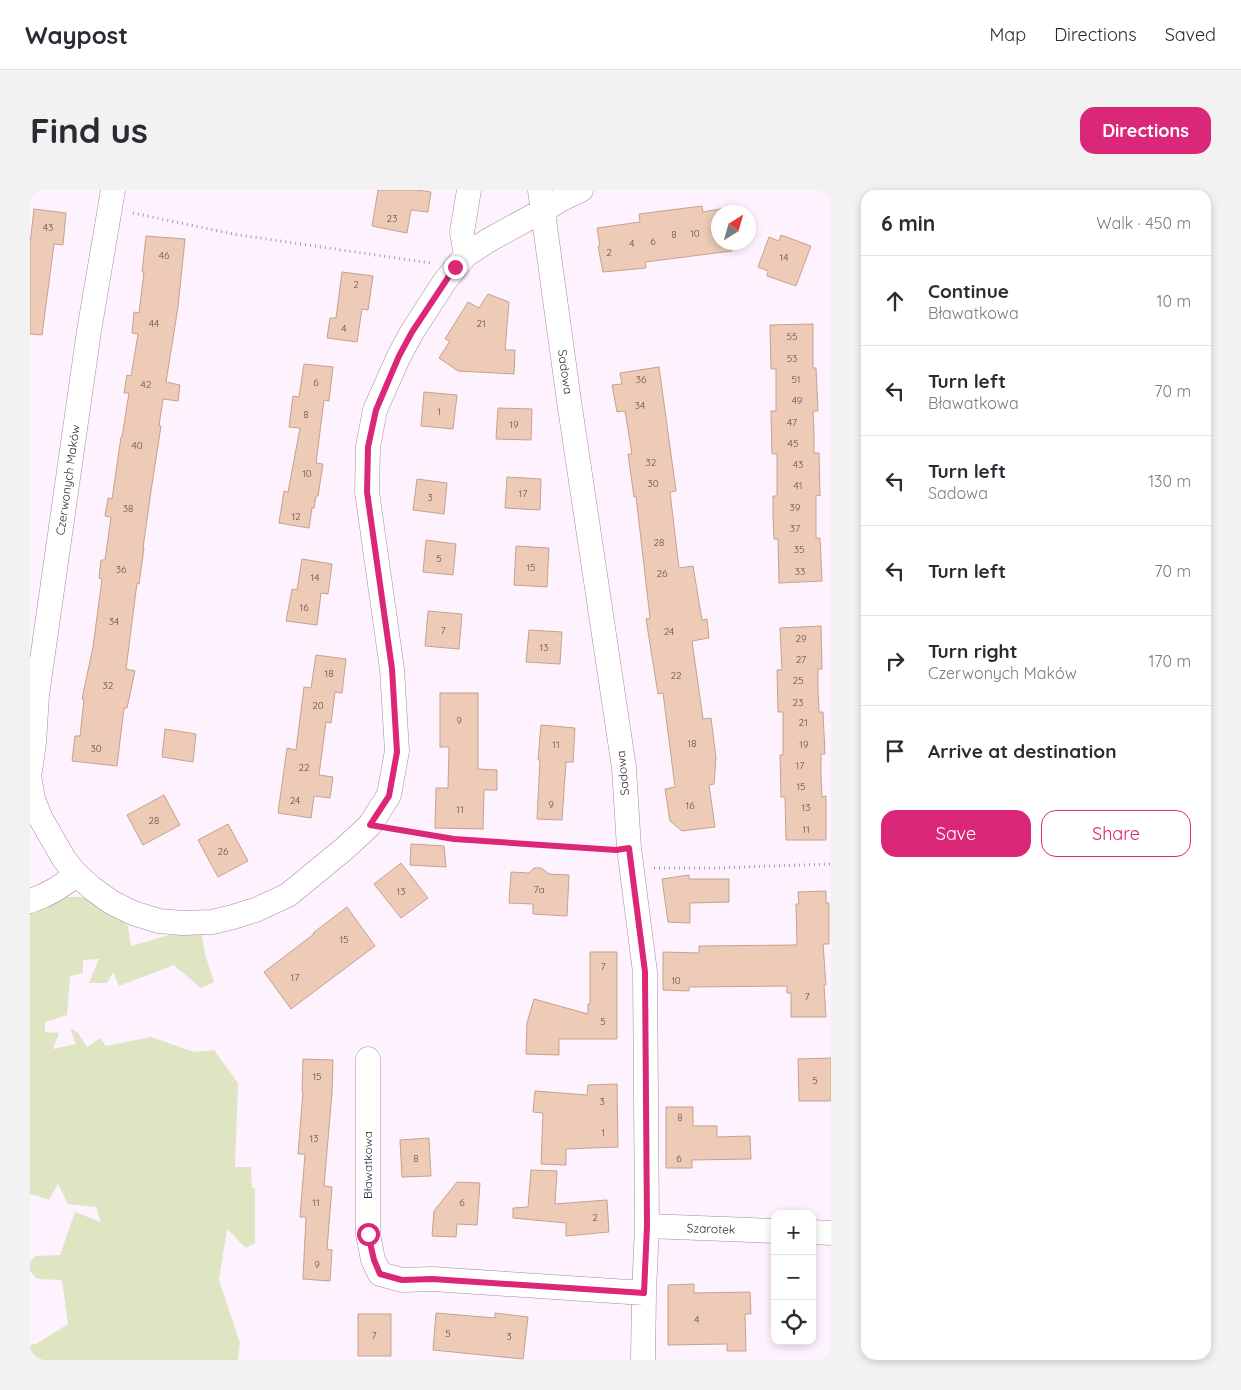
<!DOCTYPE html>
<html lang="en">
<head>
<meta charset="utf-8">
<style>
	:root { --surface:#fff; --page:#f2f2f3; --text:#2b2b33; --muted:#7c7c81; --line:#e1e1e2; --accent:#db2777 }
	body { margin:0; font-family:Quicksand,sans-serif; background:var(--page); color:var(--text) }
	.controls { position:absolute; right:15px; bottom:15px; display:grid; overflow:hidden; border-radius:10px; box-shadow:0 2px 8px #0003 }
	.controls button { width:45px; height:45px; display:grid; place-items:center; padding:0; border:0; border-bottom:1px solid var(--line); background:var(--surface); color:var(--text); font:25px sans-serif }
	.compass { position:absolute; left:681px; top:15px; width:45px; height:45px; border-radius:50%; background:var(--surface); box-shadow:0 2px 8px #0003; rotate:37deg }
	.stop { position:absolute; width:15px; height:15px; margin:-11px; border:4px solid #db2777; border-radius:50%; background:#fff }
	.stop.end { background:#db2777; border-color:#fff; box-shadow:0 1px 5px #0008 }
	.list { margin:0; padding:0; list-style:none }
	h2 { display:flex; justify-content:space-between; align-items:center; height:65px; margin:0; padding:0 20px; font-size:21px }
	h2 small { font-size:16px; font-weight:400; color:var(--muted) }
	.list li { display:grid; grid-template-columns:32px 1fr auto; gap:15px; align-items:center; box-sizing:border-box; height:90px; padding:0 20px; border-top:1px solid var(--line) }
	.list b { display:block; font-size:19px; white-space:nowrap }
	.list p { margin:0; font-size:16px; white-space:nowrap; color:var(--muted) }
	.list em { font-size:16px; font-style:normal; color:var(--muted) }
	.actions { display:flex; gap:10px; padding:15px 20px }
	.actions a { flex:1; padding:11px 0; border:1px solid var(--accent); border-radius:15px; text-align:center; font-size:18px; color:var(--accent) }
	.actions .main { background:var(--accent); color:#fff }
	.icon { flex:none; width:28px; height:28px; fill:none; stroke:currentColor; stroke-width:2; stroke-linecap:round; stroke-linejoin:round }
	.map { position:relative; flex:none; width:801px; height:1170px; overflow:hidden; border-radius:15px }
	header { display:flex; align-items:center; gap:30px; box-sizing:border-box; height:70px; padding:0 25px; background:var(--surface); border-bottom:1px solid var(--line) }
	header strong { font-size:24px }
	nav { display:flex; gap:28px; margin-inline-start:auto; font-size:18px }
	.intro { display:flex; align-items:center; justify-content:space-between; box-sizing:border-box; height:120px; padding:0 30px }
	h1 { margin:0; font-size:35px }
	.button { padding:12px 22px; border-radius:15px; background:var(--accent); color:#fff; font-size:18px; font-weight:700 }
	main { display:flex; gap:30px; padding:0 30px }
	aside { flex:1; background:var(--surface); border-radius:15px; box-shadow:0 2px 8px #0003 }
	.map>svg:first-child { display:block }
	.green { fill:#dfe5c2 }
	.building { fill:#edcbb7; stroke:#c4a38e }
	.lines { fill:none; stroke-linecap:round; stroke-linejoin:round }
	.street-casing { stroke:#a68aa4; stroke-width:25 }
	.path { stroke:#a59aa5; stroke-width:3; stroke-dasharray:1 4; stroke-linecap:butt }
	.street { stroke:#fff; stroke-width:24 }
	.route { stroke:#db2777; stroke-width:6 }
	.labels { text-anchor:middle; stroke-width:4; stroke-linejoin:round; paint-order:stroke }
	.number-label { font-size:10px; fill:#615052 }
	.street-label { font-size:12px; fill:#322731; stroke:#fff }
</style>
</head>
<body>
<header>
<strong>Waypost</strong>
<nav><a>Map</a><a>Directions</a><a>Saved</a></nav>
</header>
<div class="intro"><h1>Find us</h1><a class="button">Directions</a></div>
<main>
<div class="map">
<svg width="801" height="1170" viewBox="0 0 801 1170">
	<rect width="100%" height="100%" fill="#fef2fe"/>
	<path class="green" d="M 38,707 L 54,707 L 75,716 L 98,736 L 101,756 L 160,739 L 171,740 L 175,764 L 184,792 L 171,798 L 144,775 L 89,796 L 83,782 L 77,793 L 59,793 L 69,769 L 53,770 L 53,783 L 40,786 L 37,825 L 15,832 L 15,842 L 29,843 L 23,859 L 46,854 L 40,838 L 48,843 L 57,857 L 70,848 L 76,856 L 121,847 L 164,862 L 184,860 L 208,893 L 205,977 L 221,977 L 222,998 L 225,998 L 225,1053 L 216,1058 L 197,1039 L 189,1090 L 210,1153 L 208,1170 L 0,1170 L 0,1155 L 6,1154 L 38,1134 L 32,1090 L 7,1089 L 0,1081 L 0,1072 L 5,1066 L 30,1065 L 45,1022 L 71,1032 L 66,1017 L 38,1014 L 28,994 L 19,1010 L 1,1004 L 0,1006 L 0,721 Z"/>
	<path class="building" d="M 348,0 L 386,0 L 401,2 L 398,22 L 381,20 L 377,43 L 342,36 Z
		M 672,16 L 673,22 L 696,18 L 696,22 L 688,22 L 688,52 L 701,52 L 702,61 L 615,72 L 616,78 L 573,82 L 568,56 L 570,56 L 567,38 L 610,32 L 609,24 Z
		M 4,19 L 36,23 L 33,55 L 24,54 L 12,145 L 0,144 L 0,54 Z
		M 751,45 L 781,56 L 766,96 L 737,86 L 738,81 L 728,77 L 739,47 L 749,51 Z
		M 116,46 L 155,49 L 148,117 L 136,192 L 150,195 L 148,211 L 133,209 L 129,236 L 131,236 L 121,301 L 113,358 L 114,358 L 109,394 L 107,393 L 96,479 L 105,481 L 97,518 L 94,518 L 87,576 L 42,571 L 45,546 L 50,546 L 54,509 L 52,509 L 63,457 L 72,389 L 69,388 L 71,370 L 75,370 L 81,327 L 75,326 L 78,308 L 82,309 L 91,247 L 92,247 L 99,203 L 94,203 L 97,185 L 101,186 L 108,144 L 102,143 L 104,122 L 109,123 L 114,82 L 112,82 Z
		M 312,82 L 343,86 L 338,120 L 332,119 L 327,152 L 297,148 L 300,128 L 306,128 Z
		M 458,104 L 479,112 L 475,160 L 485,160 L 484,184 L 428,181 L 409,168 L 420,151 L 415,149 L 438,112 L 449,118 Z
		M 783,134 L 783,178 L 786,178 L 788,221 L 783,221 L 784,242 L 784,263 L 789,263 L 790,306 L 786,305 L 786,348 L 790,348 L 792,391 L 749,393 L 748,349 L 744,349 L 743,328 L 743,306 L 747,306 L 747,264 L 742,264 L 741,221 L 746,221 L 746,179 L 741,179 L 740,135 Z
		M 274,174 L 303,177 L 299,211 L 294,210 L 286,273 L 293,274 L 288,306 L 286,306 L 284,318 L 282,318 L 279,338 L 249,333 L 254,301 L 258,302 L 270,238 L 259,237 L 263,206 L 269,207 Z
		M 629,177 L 646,301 L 640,302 L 649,378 L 663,376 L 672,430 L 677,429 L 679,448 L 662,451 L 673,529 L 681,528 L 686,568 L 684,594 L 679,595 L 685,637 L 652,641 L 640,631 L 635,599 L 645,597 L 633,503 L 628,504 L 616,429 L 620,428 L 606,306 L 604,307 L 598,264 L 602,264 L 595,221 L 587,222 L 582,195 L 592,194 L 590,183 Z
		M 394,202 L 427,205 L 423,239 L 391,236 Z
		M 468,218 L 502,219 L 501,250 L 466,249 Z
		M 477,287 L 511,289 L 510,320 L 475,318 Z
		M 387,289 L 417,293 L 414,324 L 383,320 Z
		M 396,350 L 426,354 L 423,385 L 393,382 Z
		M 486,356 L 519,358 L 517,397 L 484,395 Z
		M 272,369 L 302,374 L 298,404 L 291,403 L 287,435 L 256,431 L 262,399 L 267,400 Z
		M 398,421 L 432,424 L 429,459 L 395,456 Z
		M 791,436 L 792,479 L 788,479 L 788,500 L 789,522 L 793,522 L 795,564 L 791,564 L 791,585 L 792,607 L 796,606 L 796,650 L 756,650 L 755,607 L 751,607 L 750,565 L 753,565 L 753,522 L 748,522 L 747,480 L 752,480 L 750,438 Z
		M 499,440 L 532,442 L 530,474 L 496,472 Z
		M 286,465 L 316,469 L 312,503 L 305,502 L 301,533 L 296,532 L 289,585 L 303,587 L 300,608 L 284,606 L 281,628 L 248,623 L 257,558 L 266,560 L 274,497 L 281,498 Z
		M 410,503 L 448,503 L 448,579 L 467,580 L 467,600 L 454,600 L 453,639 L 405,638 L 406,598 L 418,598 L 419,557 L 410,557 Z
		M 511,535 L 545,538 L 543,572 L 536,572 L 532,630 L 507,629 L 510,570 L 508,570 Z
		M 135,539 L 166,544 L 163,572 L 132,567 Z
		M 134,605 L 150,635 L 113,655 L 97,625 Z
		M 198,634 L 218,671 L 188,687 L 168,650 Z
		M 381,654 L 414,656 L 416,677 L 380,675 Z
		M 371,673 L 398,708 L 371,728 L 344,694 Z
		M 504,678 L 511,678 L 519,684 L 539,685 L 537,726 L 503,724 L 503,714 L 479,713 L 481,682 L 499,683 Z
		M 659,685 L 659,689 L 699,689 L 699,712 L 660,713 L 660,733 L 638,732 L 632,689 Z
		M 796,701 L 796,713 L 799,713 L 799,754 L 793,754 L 796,795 L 794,795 L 796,827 L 761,827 L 761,803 L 757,803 L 757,796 L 659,797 L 659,801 L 633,800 L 633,762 L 669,763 L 669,756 L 767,755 L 766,714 L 769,714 L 768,702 Z
		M 317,717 L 345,756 L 261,819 L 234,782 L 284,744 L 283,743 Z
		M 560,762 L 587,762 L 587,849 L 529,849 L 529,865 L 496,864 L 497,833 L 504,809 L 558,824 L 558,814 L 560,814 Z
		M 801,868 L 801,911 L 769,911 L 768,869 Z
		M 273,869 L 303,870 L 302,903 L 294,996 L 302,997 L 297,1059 L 302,1060 L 300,1091 L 273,1089 L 276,1027 L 270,1027 L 275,964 L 268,964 L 273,902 L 272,902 Z
		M 587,894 L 588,957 L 536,959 L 536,975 L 511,974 L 513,923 L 503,922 L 505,901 L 557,905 L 558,895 Z
		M 636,917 L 663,917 L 663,936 L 687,936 L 687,947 L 720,946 L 721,969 L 662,970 L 662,978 L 636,978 Z
		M 399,948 L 401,986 L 372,987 L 370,950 Z
		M 501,980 L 527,981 L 525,1014 L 577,1010 L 579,1042 L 536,1046 L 536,1033 L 483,1028 L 483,1018 L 498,1017 Z
		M 427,992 L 450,993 L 447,1035 L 427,1034 L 426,1047 L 402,1046 L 404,1021 Z
		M 664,1094 L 664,1103 L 720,1102 L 721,1124 L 715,1124 L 716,1161 L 697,1161 L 697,1154 L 638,1155 L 638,1095 Z
		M 406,1123 L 465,1128 L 465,1123 L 498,1127 L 493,1169 L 403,1160 Z
		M 328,1124 L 361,1124 L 361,1166 L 328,1166 Z"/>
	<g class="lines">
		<g class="street-casing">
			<path id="street" d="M 510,0 L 539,211 L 594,578 L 599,658 L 615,782 L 617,1036 L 614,1103 L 613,1170
				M 436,65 L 432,42 L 439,0
				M 0,581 L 4,553 L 7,505 L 59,141 L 83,0
				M 0,591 L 3,609 L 11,629 L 34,669 L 46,684 L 63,699 L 81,712 L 103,723 L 129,731 L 152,733 L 182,732 L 203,727 L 228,719 L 258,705 L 314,659 L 340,635 L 359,605 L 367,561 L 362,479 L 337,302 L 338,257 L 345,220 L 369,166 L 382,142 L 415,91 L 436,65 L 459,50 L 512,21 L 532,9 L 551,0
				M 0,711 C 18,705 32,697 46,684
				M 338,869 L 338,1044 L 343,1070 L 350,1084 L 372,1090 L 402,1089 L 614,1103
				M 617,1036 L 745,1041
				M 782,1042 L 801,1043"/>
		</g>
		<path class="path" d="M 103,23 L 203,44 L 400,73
			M 365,640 L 423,649 L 575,660
			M 624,678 L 685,678 L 801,674"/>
		<use href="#street" class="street"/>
	</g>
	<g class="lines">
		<path class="route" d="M 338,1044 L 344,1070 L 350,1084 L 372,1090 L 402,1089 L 614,1103 L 617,1036 L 615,782 L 599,658 L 586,660 L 424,649 L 340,635 L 359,606 L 367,562 L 362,479 L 337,302 L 338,257 L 346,220 L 369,166 L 382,142 L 425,77"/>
	</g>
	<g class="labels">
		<g class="number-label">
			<text x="362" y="32">23</text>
			<text x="18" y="41">43</text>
			<text x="665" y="47">10</text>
			<text x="644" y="48">8</text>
			<text x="623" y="55">6</text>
			<text x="602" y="57">4</text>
			<text x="579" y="66">2</text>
			<text x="134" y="69">46</text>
			<text x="754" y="71">14</text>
			<text x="326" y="98">2</text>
			<text x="124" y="137">44</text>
			<text x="451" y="137">21</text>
			<text x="314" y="142">4</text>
			<text x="762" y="150">55</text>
			<text x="762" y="172">53</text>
			<text x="611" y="193">36</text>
			<text x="766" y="193">51</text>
			<text x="286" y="196">6</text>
			<text x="116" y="198">42</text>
			<text x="767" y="214">49</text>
			<text x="610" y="219">34</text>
			<text x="409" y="225">1</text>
			<text x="276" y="228">8</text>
			<text x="762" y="236">47</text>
			<text x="484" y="238">19</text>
			<text x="763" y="257">45</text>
			<text x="107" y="259">40</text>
			<text x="621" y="276">32</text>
			<text x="768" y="278">43</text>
			<text x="277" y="287">10</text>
			<text x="623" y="297">30</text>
			<text x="768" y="299">41</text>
			<text x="493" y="307">17</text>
			<text x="400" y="311">3</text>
			<text x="765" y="321">39</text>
			<text x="98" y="322">38</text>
			<text x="266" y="330">12</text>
			<text x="765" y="342">37</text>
			<text x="629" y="356">28</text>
			<text x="769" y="363">35</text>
			<text x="409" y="372">5</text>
			<text x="501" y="381">15</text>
			<text x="91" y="383">36</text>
			<text x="770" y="385">33</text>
			<text x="632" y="387">26</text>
			<text x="285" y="391">14</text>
			<text x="274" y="421">16</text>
			<text x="84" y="435">34</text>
			<text x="413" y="444">7</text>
			<text x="639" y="445">24</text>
			<text x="771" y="452">29</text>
			<text x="514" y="461">13</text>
			<text x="771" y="473">27</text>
			<text x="299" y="487">18</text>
			<text x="646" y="489">22</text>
			<text x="768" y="494">25</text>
			<text x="78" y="499">32</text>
			<text x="768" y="516">23</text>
			<text x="288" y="519">20</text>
			<text x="429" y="534">9</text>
			<text x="773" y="536">21</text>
			<text x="662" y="557">18</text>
			<text x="526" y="558">11</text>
			<text x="774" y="558">19</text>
			<text x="66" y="562">30</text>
			<text x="770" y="579">17</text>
			<text x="274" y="581">22</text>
			<text x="771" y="600">15</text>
			<text x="265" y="614">24</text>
			<text x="521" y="618">9</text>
			<text x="660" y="619">16</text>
			<text x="776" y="621">13</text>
			<text x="430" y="623">11</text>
			<text x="124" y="634">28</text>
			<text x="776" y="643">11</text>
			<text x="193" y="665">26</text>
			<text x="509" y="703">7a</text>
			<text x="371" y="705">13</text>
			<text x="314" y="753">15</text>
			<text x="573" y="780">7</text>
			<text x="265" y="791">17</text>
			<text x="646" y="794">10</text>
			<text x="777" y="810">7</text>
			<text x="573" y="835">5</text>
			<text x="287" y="890">15</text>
			<text x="785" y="894">5</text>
			<text x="572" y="915">3</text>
			<text x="650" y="931">8</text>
			<text x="573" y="946">1</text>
			<text x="284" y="952">13</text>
			<text x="386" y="972">8</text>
			<text x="649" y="972">6</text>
			<text x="286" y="1016">11</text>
			<text x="432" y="1016">6</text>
			<text x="565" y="1031">2</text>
			<text x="287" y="1078">9</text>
			<text x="667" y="1133">4</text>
			<text x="418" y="1147">5</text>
			<text x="344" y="1149">7</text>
			<text x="479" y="1150">3</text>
		</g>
		<g class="street-label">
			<text transform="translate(535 182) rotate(82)" y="4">Sadowa</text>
			<text transform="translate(38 290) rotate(-82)" y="4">Czerwonych Maków</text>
			<text transform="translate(593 583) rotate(-96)" y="4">Sadowa</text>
			<text transform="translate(338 975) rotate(-90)" y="4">Bławatkowa</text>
			<text transform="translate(681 1039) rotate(2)" y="4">Szarotek</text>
		</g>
	</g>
</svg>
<div class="controls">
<button>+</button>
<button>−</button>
<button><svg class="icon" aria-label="locate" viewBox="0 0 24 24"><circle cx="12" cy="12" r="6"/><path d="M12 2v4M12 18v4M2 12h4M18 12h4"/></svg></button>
</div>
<svg class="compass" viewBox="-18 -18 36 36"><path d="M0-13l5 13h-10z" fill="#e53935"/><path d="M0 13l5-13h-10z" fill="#7c7c81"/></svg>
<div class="stop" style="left:338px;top:1044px"></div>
<div class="stop end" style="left:425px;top:77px"></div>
</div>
<aside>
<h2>6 min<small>Walk · 450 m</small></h2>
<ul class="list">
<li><svg class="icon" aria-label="ahead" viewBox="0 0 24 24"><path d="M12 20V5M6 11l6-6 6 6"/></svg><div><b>Continue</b><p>Bławatkowa</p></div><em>10 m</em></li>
<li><svg class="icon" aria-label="left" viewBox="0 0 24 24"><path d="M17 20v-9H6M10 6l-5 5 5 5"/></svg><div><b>Turn left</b><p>Bławatkowa</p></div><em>70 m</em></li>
<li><svg class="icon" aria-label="left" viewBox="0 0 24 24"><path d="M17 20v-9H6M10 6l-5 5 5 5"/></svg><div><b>Turn left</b><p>Sadowa</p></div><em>130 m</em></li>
<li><svg class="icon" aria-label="left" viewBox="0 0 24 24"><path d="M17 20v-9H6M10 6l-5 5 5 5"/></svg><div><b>Turn left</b></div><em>70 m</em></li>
<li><svg class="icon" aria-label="right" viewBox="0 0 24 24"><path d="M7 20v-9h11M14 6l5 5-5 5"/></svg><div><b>Turn right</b><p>Czerwonych Maków</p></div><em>170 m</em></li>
<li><svg class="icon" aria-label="arrive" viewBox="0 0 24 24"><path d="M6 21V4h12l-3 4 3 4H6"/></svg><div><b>Arrive at destination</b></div></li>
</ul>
<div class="actions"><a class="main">Save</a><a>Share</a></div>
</aside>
</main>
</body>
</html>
